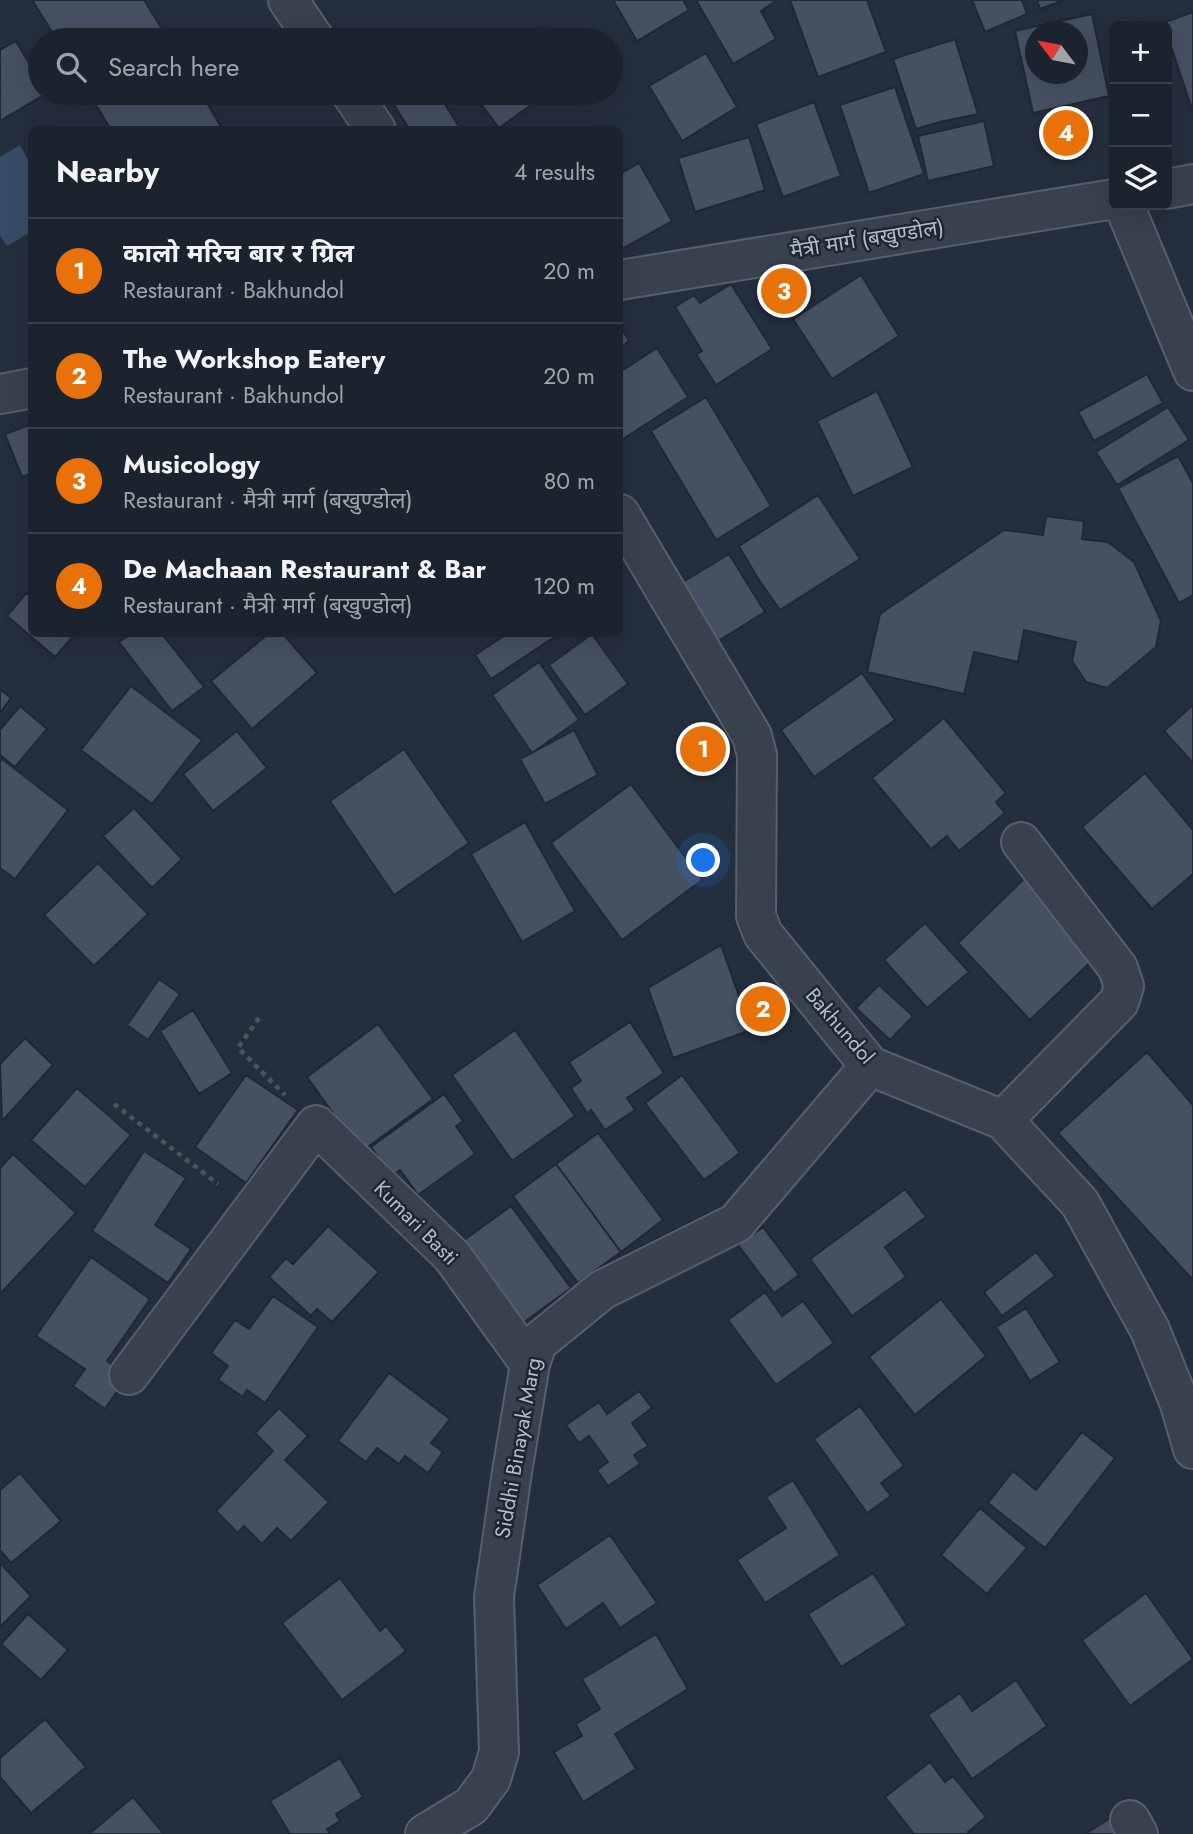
<!DOCTYPE html>
<html lang="en">
<head>
<meta charset="utf-8">
<style>
	:root { --surface:#1b232e; --page:#282f3a; --text:#f1f3f6; --muted:#a0a4aa; --line:#39404a; --accent:#8c9099 }
	body { margin:0; font-family:Jost,"Noto Sans Devanagari",sans-serif; background:var(--page); color:var(--text) }
	.controls { position:absolute; right:21px; top:21px; display:grid; overflow:hidden; border-radius:10px; box-shadow:0 7px 28px #0002 }
	.controls button { width:63px; height:63px; display:grid; place-items:center; padding:0; border:0; border-bottom:2px solid var(--line); background:var(--surface); color:var(--text); font:35px sans-serif }
	.compass { position:absolute; left:1025px; top:21px; width:63px; height:63px; border-radius:50%; background:var(--surface); box-shadow:0 7px 28px #0002; rotate:302deg }
	.you { position:absolute; left:704px; top:861px; width:24px; height:24px; margin:-18px; border:5px solid #fff; border-radius:50%; background:#1a73e8; box-shadow:0 0 0 10px #1a73e833 }
	.badge { display:grid; place-items:center; width:46px; height:46px; border-radius:50%; background:var(--accent); color:#fff; font-size:23px; font-weight:700 }
	.pin { position:absolute; translate:-50% -50%; border:4px solid #fff; box-shadow:0 2px 7px #0006 }
	.list { margin:0; padding:0; list-style:none }
	h2 { display:flex; justify-content:space-between; align-items:center; height:91px; margin:0; padding:0 28px; font-size:30px }
	h2 small { font-size:23px; font-weight:400; color:var(--muted) }
	.list li { display:grid; grid-template-columns:46px 1fr auto; gap:21px; align-items:center; box-sizing:border-box; height:105px; padding:0 28px; border-top:2px solid var(--line) }
	.list b { display:block; font-size:26px; white-space:nowrap }
	.list p { margin:0; font-size:23px; white-space:nowrap; color:var(--muted) }
	.list em { font-size:23px; font-style:normal; color:var(--muted) }
	.icon { flex:none; width:38px; height:38px; fill:none; stroke:currentColor; stroke-width:2; stroke-linecap:round; stroke-linejoin:round }
	.map { position:relative; flex:none; width:1193px; height:1834px; overflow:hidden }
	.search { position:absolute; background:var(--surface); box-shadow:0 7px 28px #0002; left:28px; top:28px; width:595px; height:77px; display:flex; align-items:center; gap:18px; box-sizing:border-box; padding:0 24px; border-radius:38px; color:var(--muted); font-size:26px }
	.panel { position:absolute; background:var(--surface); box-shadow:0 7px 28px #0002; left:28px; top:126px; width:595px; height:511px; border-radius:10px }
	.map>svg:first-child { display:block }
	.water { fill:#394c67 }
	.building { fill:#455162; stroke:#1f2835; stroke-width:2; fill-rule:evenodd }
	.lines { fill:none; stroke-linecap:round; stroke-linejoin:round }
	.minor-casing { stroke:#565f6c; stroke-width:42 }
	.path { stroke:#44595c; stroke-width:4.5; stroke-dasharray:5 5; stroke-linecap:butt }
	.minor { stroke:#38414e; stroke-width:38 }
	.labels { text-anchor:middle; stroke-width:5; stroke-linejoin:round; paint-order:stroke }
	.street-label { font-size:21px; fill:#b4bcc9; stroke:#1d2633 }
</style>
</head>
<body>
<div class="map">
<svg width="1193" height="1834" viewBox="0 0 1193 1834">
	<rect width="100%" height="100%" fill="#242f3e"/>
	<path class="water" d="M 20,145 L 31,166 L 31,232 L 7,246 L 0,235 L 0,157 Z"/>
	<path class="building" d="M 32,0 L 144,0 L 169,40 L 57,40 Z
		M 613,0 L 683,0 L 689,10 L 637,41 Z
		M 696,0 L 777,0 L 761,11 L 776,39 L 733,64 Z
		M 790,0 L 867,0 L 886,52 L 818,77 Z
		M 972,0 L 1022,0 L 1027,14 L 985,32 Z
		M 1037,0 L 1064,0 L 1040,9 Z
		M 1193,12 L 1193,112 L 1167,35 L 1167,26 L 1164,26 L 1163,23 Z
		M 1092,14 L 1109,96 L 1033,113 L 1015,31 ZM 1036,32 L 1078,32 L 1078,74 L 1036,74 Z
		M 543,27 L 552,40 L 524,40 Z
		M 955,39 L 978,114 L 940,122 L 916,129 L 893,59 Z
		M 16,41 L 40,82 L 40,93 L 47,93 L 0,121 L 0,50 Z
		M 706,53 L 737,107 L 682,141 L 649,86 Z
		M 895,87 L 924,174 L 869,193 L 840,105 Z
		M 89,93 L 201,93 L 223,130 L 111,130 Z
		M 395,93 L 438,93 L 461,130 L 410,130 L 389,97 Z
		M 473,93 L 548,93 L 499,128 Z
		M 814,102 L 841,176 L 783,197 L 756,124 Z
		M 984,121 L 994,166 L 928,181 L 918,136 Z
		M 749,137 L 765,190 L 695,212 L 678,158 Z
		M 639,163 L 672,221 L 620,250 L 620,174 Z
		M 861,275 L 899,336 L 832,379 L 793,319 Z
		M 731,284 L 772,349 L 716,385 L 696,354 L 702,351 L 675,307 L 694,295 L 700,303 Z
		M 620,326 L 629,341 L 620,348 Z
		M 657,348 L 688,397 L 620,441 L 620,372 Z
		M 1147,374 L 1163,403 L 1094,441 L 1078,412 Z
		M 877,391 L 913,467 L 853,496 L 817,421 Z
		M 706,397 L 771,506 L 716,540 L 651,431 Z
		M 1168,407 L 1189,440 L 1117,485 L 1096,452 Z
		M 32,424 L 32,473 L 22,477 L 5,434 Z
		M 1178,456 L 1193,483 L 1193,595 L 1179,603 L 1118,488 Z
		M 818,495 L 860,559 L 780,610 L 757,577 L 739,546 Z
		M 1046,516 L 1084,521 L 1082,539 L 1108,542 L 1134,562 L 1161,621 L 1156,647 L 1107,688 L 1086,682 L 1072,661 L 1076,642 L 1024,630 L 1018,662 L 974,652 L 964,694 L 867,672 L 880,614 L 1004,530 L 1043,535 Z
		M 729,554 L 765,612 L 715,643 L 678,585 Z
		M 26,593 L 32,597 L 32,634 L 75,634 L 55,657 L 7,616 Z
		M 131,634 L 162,634 L 204,687 L 172,711 L 119,642 Z
		M 268,634 L 283,634 L 317,673 L 252,729 L 211,681 Z
		M 507,634 L 559,634 L 491,679 L 475,655 Z
		M 592,634 L 628,684 L 585,715 L 549,665 Z
		M 539,662 L 579,720 L 532,753 L 492,695 Z
		M 862,673 L 895,720 L 814,777 L 781,730 Z
		M 131,686 L 202,740 L 152,804 L 81,750 Z
		M 0,689 L 11,698 L 0,713 Z
		M 1193,705 L 1193,763 L 1164,731 Z
		M 20,706 L 47,729 L 15,767 L 0,755 L 0,730 Z
		M 944,718 L 1006,793 L 996,802 L 1005,813 L 959,851 L 947,836 L 931,849 L 872,778 Z
		M 574,730 L 598,775 L 545,804 L 520,759 Z
		M 237,731 L 267,768 L 213,811 L 183,774 Z
		M 404,749 L 469,843 L 394,895 L 330,801 Z
		M 2,759 L 68,810 L 15,879 L 0,868 L 0,762 Z
		M 1145,773 L 1193,830 L 1193,874 L 1152,909 L 1082,827 Z
		M 631,784 L 702,880 L 622,940 L 551,843 Z
		M 134,808 L 182,859 L 152,888 L 103,836 Z
		M 525,822 L 575,911 L 522,942 L 471,854 Z
		M 98,863 L 148,914 L 94,966 L 44,915 Z
		M 1027,876 L 1100,953 L 1030,1020 L 958,943 Z
		M 925,923 L 969,972 L 927,1008 L 884,960 Z
		M 721,945 L 751,1030 L 673,1058 L 648,988 Z
		M 159,979 L 180,994 L 148,1040 L 127,1025 Z
		M 879,985 L 913,1016 L 890,1040 L 856,1008 Z
		M 193,1010 L 232,1073 L 199,1094 L 160,1031 Z
		M 630,1022 L 664,1073 L 627,1098 L 635,1110 L 605,1130 L 591,1110 L 587,1113 L 571,1088 L 581,1081 L 569,1062 Z
		M 378,1024 L 433,1099 L 361,1152 L 307,1077 Z
		M 515,1030 L 575,1116 L 512,1161 L 452,1075 Z
		M 25,1038 L 53,1065 L 2,1121 L 0,1064 Z
		M 1147,1052 L 1193,1105 L 1193,1280 L 1058,1133 Z
		M 246,1075 L 298,1110 L 246,1183 L 195,1147 Z
		M 682,1075 L 740,1153 L 704,1180 L 645,1103 Z
		M 77,1088 L 131,1135 L 85,1187 L 31,1140 Z
		M 444,1094 L 463,1121 L 456,1126 L 475,1154 L 418,1195 L 400,1170 L 392,1176 L 371,1147 Z
		M 598,1133 L 663,1220 L 621,1252 L 556,1164 Z
		M 144,1151 L 186,1178 L 155,1225 L 191,1249 L 168,1283 L 92,1231 Z
		M 13,1154 L 76,1213 L 0,1294 L 0,1168 Z
		M 556,1164 L 621,1252 L 578,1283 L 513,1196 Z
		M 905,1189 L 926,1217 L 885,1247 L 906,1277 L 852,1316 L 810,1259 Z
		M 511,1206 L 571,1288 L 520,1325 L 460,1243 Z
		M 328,1226 L 379,1272 L 332,1322 L 317,1309 L 311,1316 L 269,1277 L 286,1258 L 293,1264 Z
		M 763,1227 L 799,1275 L 774,1293 L 738,1245 Z
		M 1036,1252 L 1055,1276 L 1002,1316 L 984,1292 Z
		M 91,1257 L 150,1299 L 107,1361 L 128,1375 L 105,1409 L 73,1386 L 85,1369 L 36,1336 Z
		M 765,1292 L 782,1316 L 803,1301 L 834,1343 L 776,1385 L 728,1320 Z
		M 273,1296 L 318,1327 L 265,1403 L 247,1390 L 243,1397 L 218,1380 L 228,1366 L 211,1353 L 235,1320 L 249,1329 Z
		M 941,1299 L 986,1356 L 915,1415 L 869,1357 Z
		M 1026,1308 L 1060,1362 L 1030,1381 L 996,1327 Z
		M 389,1373 L 450,1419 L 431,1443 L 443,1452 L 428,1473 L 405,1456 L 399,1464 L 377,1448 L 366,1462 L 338,1441 Z
		M 639,1391 L 652,1408 L 632,1423 L 648,1446 L 634,1455 L 640,1464 L 608,1486 L 597,1470 L 608,1462 L 589,1436 L 579,1443 L 566,1425 L 599,1402 L 607,1414 Z
		M 860,1406 L 904,1466 L 881,1483 L 891,1496 L 867,1513 L 814,1439 Z
		M 279,1408 L 308,1436 L 285,1460 L 329,1502 L 291,1541 L 277,1528 L 262,1544 L 244,1526 L 238,1533 L 216,1511 L 273,1451 L 255,1433 Z
		M 1082,1432 L 1115,1458 L 1045,1548 L 988,1503 L 1013,1471 L 1036,1490 Z
		M 20,1473 L 61,1521 L 11,1563 L 0,1550 L 0,1490 Z
		M 793,1480 L 840,1555 L 765,1603 L 737,1560 L 786,1528 L 766,1497 Z
		M 980,1508 L 1027,1548 L 987,1594 L 941,1555 Z
		M 610,1535 L 657,1603 L 620,1628 L 603,1603 L 566,1629 L 537,1585 Z
		M 0,1563 L 31,1596 L 0,1627 Z
		M 873,1573 L 907,1625 L 841,1667 L 808,1614 Z
		M 340,1578 L 380,1631 L 386,1626 L 406,1651 L 342,1700 L 282,1623 Z
		M 1146,1593 L 1193,1659 L 1130,1706 L 1082,1640 Z
		M 28,1614 L 68,1650 L 41,1680 L 1,1644 Z
		M 656,1634 L 688,1689 L 615,1734 L 636,1769 L 583,1802 L 554,1752 L 582,1736 L 576,1724 L 600,1709 L 582,1679 Z
		M 1016,1680 L 1047,1726 L 972,1779 L 928,1715 L 960,1693 L 972,1711 Z
		M 45,1719 L 86,1767 L 31,1813 L 0,1777 L 0,1758 Z
		M 340,1758 L 363,1797 L 336,1814 L 340,1821 L 327,1829 L 330,1834 L 290,1834 L 270,1801 Z
		M 930,1762 L 945,1782 L 953,1776 L 986,1817 L 968,1832 L 969,1834 L 914,1834 L 885,1797 Z
		M 133,1797 L 164,1834 L 89,1834 Z
		M 1112,1817 L 1123,1834 L 1085,1834 Z"/>
	<g class="lines">
		<g class="minor-casing">
			<path id="minor" d="M 288,0 L 315,40
				M 351,93 L 376,130
				M 1167,189 L 1193,184
				M 1124,205 L 1193,371
				M 620,280 L 1114,199
				M 0,394 L 32,388
				M 620,514 L 752,736 L 757,755 L 756,916 L 763,934 L 870,1066 L 1003,1120 L 1080,1203 L 1150,1330 L 1180,1404 L 1193,1449
				M 1003,1120 L 1119,1002 L 1124,986 L 1118,968 L 1021,842
				M 129,1375 L 316,1125 L 452,1256 L 530,1364
				M 1130,1820 L 1138,1834
				M 425,1834 L 471,1806 L 491,1779 L 499,1752 L 494,1597 L 512,1472 L 530,1364 L 537,1343 L 602,1290 L 736,1223 L 870,1066"/>
		</g>
		<path class="path" d="M 259,1018 L 238,1048 L 285,1095
			M 114,1104 L 218,1184"/>
		<use href="#minor" class="minor"/>
	</g>
	<g class="labels">
		<g class="street-label">
			<text transform="translate(867 239) rotate(-9)" y="7">मैत्री मार्ग (बखुण्डोल)</text>
			<text transform="translate(840 1026) rotate(49)" y="7">Bakhundol</text>
			<text transform="translate(416 1223) rotate(45)" y="7">Kumari Basti</text>
			<text transform="translate(518 1448) rotate(-80)" y="7">Siddhi Binayak Marg</text>
		</g>
	</g>
</svg>
<div class="controls">
<button>+</button>
<button>−</button>
<button><svg class="icon" aria-label="layers" viewBox="0 0 24 24"><path d="M12 4l9 5-9 5-9-5zM3 14l9 5 9-5"/></svg></button>
</div>
<svg class="compass" viewBox="-18 -18 36 36"><path d="M0-13l5 13h-10z" fill="#e53935"/><path d="M0 13l5-13h-10z" fill="#a0a4aa"/></svg>
<div class="you"></div>
<div class="pin badge" style="left:703px;top:749px;background:#e8710a">1</div>
<div class="pin badge" style="left:763px;top:1009px;background:#e8710a">2</div>
<div class="pin badge" style="left:784px;top:291px;background:#e8710a">3</div>
<div class="pin badge" style="left:1066px;top:133px;background:#e8710a">4</div>
<div class="search"><svg class="icon" aria-label="search" viewBox="0 0 24 24"><circle cx="10" cy="10" r="6"/><path d="M15 15l6 6"/></svg>Search here</div>
<section class="panel">
<h2>Nearby<small>4 results</small></h2>
<ul class="list">
<li><span class="badge" style="background:#e8710a">1</span><div><b>कालो मरिच बार र ग्रिल</b><p>Restaurant · Bakhundol</p></div><em>20 m</em></li>
<li><span class="badge" style="background:#e8710a">2</span><div><b>The Workshop Eatery</b><p>Restaurant · Bakhundol</p></div><em>20 m</em></li>
<li><span class="badge" style="background:#e8710a">3</span><div><b>Musicology</b><p>Restaurant · मैत्री मार्ग (बखुण्डोल)</p></div><em>80 m</em></li>
<li><span class="badge" style="background:#e8710a">4</span><div><b>De Machaan Restaurant &amp; Bar</b><p>Restaurant · मैत्री मार्ग (बखुण्डोल)</p></div><em>120 m</em></li>
</ul>
</section>
</div>
</body>
</html>
